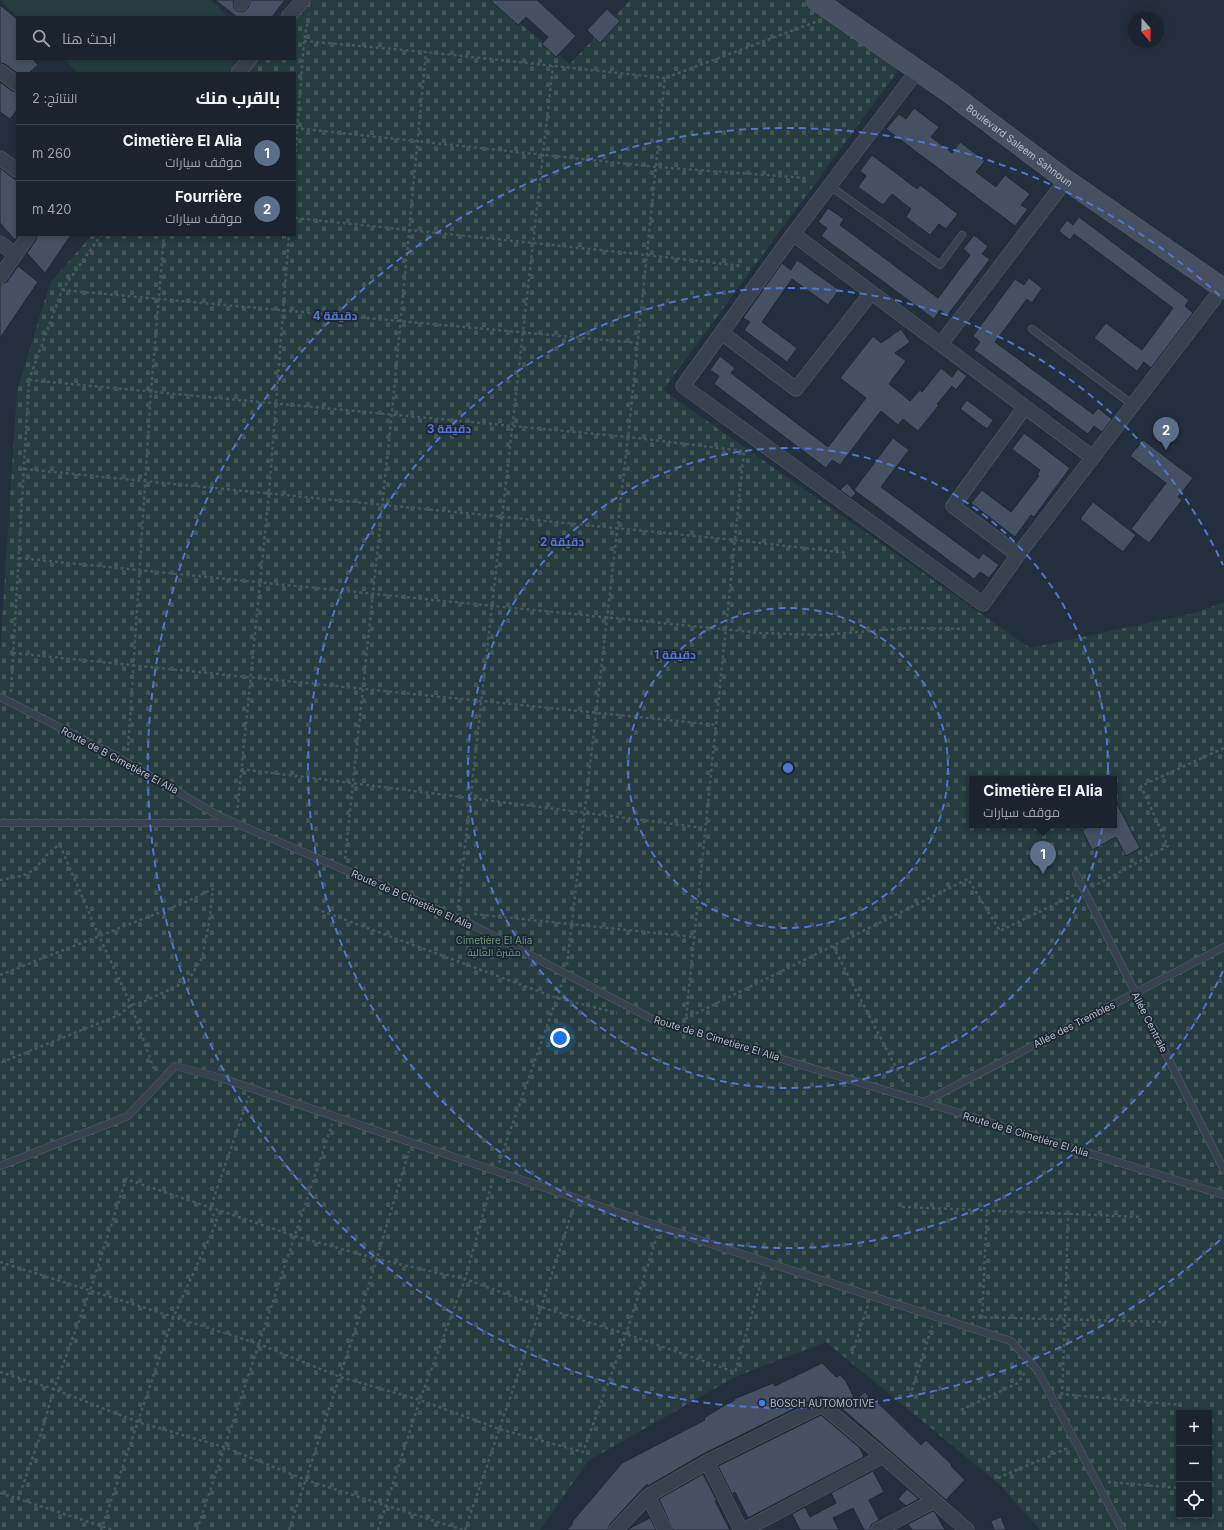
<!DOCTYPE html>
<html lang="ar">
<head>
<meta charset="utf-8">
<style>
	:root { --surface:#1b232e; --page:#282f3a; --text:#f1f3f6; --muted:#a0a4aa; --line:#39404a; --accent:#2563eb }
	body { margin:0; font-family:Inter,Cairo,sans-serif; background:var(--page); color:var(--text); direction:rtl }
	.controls { position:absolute; right:12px; bottom:12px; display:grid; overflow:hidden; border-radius:0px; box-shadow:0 2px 6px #0003 }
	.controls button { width:36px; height:36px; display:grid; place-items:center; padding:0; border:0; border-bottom:1px solid var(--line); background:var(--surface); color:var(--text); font:20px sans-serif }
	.compass { position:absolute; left:1128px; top:12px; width:36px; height:36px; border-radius:50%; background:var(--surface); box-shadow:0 2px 6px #0003; rotate:160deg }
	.you { position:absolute; left:560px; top:1038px; width:14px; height:14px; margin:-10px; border:3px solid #fff; border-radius:50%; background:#1a73e8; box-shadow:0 0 0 6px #1a73e833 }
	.badge { display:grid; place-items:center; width:26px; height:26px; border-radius:50%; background:var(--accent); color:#fff; font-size:13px; font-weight:700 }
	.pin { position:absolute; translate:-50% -33px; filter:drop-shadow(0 1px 2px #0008) }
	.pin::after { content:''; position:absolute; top:21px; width:14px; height:12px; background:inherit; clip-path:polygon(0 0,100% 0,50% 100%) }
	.popup { position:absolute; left:969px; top:776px; width:148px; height:52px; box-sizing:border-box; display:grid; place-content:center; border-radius:0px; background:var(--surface); filter:drop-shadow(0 1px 3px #0005); font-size:13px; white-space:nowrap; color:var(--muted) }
	.popup b { font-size:15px; color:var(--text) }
	.popup::after { content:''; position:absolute; left:50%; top:100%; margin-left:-8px; border:8px solid transparent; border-top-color:var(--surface) }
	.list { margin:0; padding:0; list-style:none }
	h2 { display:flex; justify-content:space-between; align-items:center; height:52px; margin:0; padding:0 16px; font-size:17px }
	h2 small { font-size:13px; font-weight:400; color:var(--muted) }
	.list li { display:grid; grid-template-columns:26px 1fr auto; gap:12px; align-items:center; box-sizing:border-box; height:56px; padding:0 16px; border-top:1px solid var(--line) }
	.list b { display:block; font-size:15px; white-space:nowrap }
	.list p { margin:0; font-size:13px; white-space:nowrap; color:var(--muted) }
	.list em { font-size:13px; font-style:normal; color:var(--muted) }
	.icon { flex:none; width:22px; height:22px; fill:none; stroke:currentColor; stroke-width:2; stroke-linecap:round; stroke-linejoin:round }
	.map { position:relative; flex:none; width:1224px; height:1530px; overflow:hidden; direction:ltr }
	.search { position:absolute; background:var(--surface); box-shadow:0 2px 6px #0003; left:16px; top:16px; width:280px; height:44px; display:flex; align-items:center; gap:10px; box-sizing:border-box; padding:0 14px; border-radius:0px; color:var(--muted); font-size:15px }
	.panel { position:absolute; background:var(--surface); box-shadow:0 2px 6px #0003; left:16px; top:72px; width:280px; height:164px; border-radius:0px; direction:rtl }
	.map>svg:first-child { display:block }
	.cemetery { fill:url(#cemetery-stones); fill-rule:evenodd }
	.green { fill:#263c3f }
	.building { fill:#455162; stroke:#1f2835 }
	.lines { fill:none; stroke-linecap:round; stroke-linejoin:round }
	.lane-casing { stroke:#565f6c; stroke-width:8 }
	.street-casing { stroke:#565f6c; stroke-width:15 }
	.secondary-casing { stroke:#565f6c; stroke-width:21 }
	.path { stroke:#44595c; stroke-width:2.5; stroke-dasharray:3 3; stroke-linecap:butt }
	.lane { stroke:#38414e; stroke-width:7 }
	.street { stroke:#38414e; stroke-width:14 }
	.secondary { stroke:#465061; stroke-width:20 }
	.ring { fill:none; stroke:#5274d3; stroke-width:2; stroke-dasharray:7 5 }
	.shop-dot { fill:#3f7fe0; stroke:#1d2633; stroke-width:1.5 }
	.labels { text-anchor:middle; stroke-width:3.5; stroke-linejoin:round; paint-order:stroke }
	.street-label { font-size:10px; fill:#b4bcc9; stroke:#1d2633 }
	.park-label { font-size:10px; fill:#6b9a76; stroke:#1d2633 }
	.poi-label { font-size:10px; fill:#b4bcc9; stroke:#1d2633; text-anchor:start }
	.centre { fill:#5274d3; stroke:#1d2633; stroke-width:2 }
	.ring-label { font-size:12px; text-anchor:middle; font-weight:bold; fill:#5274d3; stroke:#1d2633; stroke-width:3.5; stroke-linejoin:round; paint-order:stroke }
</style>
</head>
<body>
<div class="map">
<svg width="1224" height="1530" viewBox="0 0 1224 1530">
	<defs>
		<pattern id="cemetery-stones" width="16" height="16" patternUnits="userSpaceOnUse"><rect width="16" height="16" fill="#263c3f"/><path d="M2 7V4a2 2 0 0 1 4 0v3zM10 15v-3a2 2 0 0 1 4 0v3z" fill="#435659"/></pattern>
	</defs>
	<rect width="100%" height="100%" fill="#242f3e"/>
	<path class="cemetery" d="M 303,0 L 491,0 L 570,64 L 630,0 L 804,0 L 900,68 L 663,390 L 1030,648 L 1195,613 L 1224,602 L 1224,1530 L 1040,1530 L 999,1484 L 826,1342 L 735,1377 L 588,1461 L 540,1530 L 0,1530 L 0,653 L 17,391 L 50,283 L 92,235 L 295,235 L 295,73 L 231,73 L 246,59 L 295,59 L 295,17 ZM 972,779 L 1114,779 L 1114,825 L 972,825 ZM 1179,1413 L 1209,1413 L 1209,1515 L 1179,1515 Z"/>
	<path class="green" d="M 0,0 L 211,0 L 229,17 L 18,17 Z
		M 64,59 L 241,59 L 228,73 L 78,73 Z"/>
	<path class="building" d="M 215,0 L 234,0 L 233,4 L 234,8 L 237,11 L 241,12 L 245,11 L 248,8 L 251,0 L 285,0 L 272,17 L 237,17 Z
		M 490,0 L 537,0 L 576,36 L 556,57 L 542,44 L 548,37 L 526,17 L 518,25 Z
		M 0,5 L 17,19 L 17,59 L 33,59 L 38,65 L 29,73 L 17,73 L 5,64 L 0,63 Z
		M 607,9 L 620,21 L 600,43 L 587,30 Z
		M 0,82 L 12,91 L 17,92 L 17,110 L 10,119 L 0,112 Z
		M 914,108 L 939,127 L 931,137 L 952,153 L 960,142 L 985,161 L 976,172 L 996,187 L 1005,175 L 1030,194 L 1021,205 L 1028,209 L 1015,226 L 886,129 L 899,114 L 906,119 Z
		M 872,155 L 917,189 L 920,185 L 958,214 L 946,229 L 939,224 L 930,235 L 906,217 L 911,209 L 892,194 L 883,205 L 858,187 L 866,176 L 860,171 Z
		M 0,168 L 17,181 L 17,237 L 15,240 L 0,223 Z
		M 828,208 L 844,219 L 840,225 L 938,298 L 970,255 L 963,249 L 974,235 L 988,246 L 982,254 L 990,259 L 947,316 L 940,310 L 934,319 L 821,236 L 827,228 L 818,222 Z
		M 1079,217 L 1189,300 L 1185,306 L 1193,313 L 1151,368 L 1144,362 L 1137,371 L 1094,338 L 1106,323 L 1142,350 L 1173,308 L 1074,234 L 1070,240 L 1059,231 L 1067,220 L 1073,225 Z
		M 37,235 L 71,235 L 45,273 L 27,253 L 36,240 Z
		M 797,260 L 839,290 L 828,305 L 792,279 L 762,322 L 797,348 L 787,362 L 744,330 L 750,322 L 743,318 L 782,263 L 791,270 Z
		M 18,266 L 38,282 L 0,338 L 0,285 L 7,282 Z
		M 1029,278 L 1042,288 L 1032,303 L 1027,299 L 995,342 L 1093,414 L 1098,408 L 1112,419 L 1102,432 L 1094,426 L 1088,434 L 974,350 L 980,342 L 973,336 L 1015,279 L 1024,285 Z
		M 901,329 L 910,342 L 895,353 L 906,361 L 889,384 L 910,401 L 920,390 L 922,392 L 941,368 L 952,377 L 958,369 L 967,376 L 956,390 L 952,386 L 937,404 L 939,405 L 918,431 L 903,419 L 898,425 L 881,411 L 840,465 L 832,460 L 826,468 L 714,384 L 719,376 L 710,370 L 720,356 L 735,368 L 731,373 L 828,447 L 866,398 L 840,378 L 873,336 L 881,343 Z
		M 967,400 L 993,420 L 987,429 L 960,409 Z
		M 1024,433 L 1070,468 L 1034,517 L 1031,515 L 1015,537 L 971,503 L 982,490 L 1011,512 L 1039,476 L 1037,475 L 1040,470 L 1012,449 Z
		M 893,438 L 909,450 L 881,487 L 979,559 L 983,553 L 999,565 L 989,578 L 980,572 L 974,579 L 854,490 Z
		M 1143,440 L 1193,478 L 1178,497 L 1182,500 L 1149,543 L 1131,529 L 1166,483 L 1130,456 Z
		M 847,483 L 856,493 L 851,498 L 840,490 Z
		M 1093,502 L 1136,535 L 1123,552 L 1080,519 Z
		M 1114,798 L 1140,848 L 1126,856 L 1116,837 L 1092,850 L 1082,830 L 1092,825 L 1114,825 Z
		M 822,1363 L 836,1377 L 840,1375 L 846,1381 L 855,1400 L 865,1392 L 875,1404 L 877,1402 L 921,1445 L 926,1440 L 952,1465 L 951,1466 L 965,1480 L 946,1500 L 846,1412 L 827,1398 L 823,1397 L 818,1397 L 703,1454 L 648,1486 L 647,1484 L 610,1524 L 608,1530 L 567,1530 L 573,1523 L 572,1522 L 622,1463 L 705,1420 L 704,1418 L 725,1405 L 735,1400 L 734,1399 L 773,1383 L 775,1386 Z
		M 821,1415 L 860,1448 L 864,1457 L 748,1518 L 735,1492 L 732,1494 L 718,1466 Z
		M 873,1471 L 884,1492 L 869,1500 L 879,1520 L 871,1525 L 870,1530 L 864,1530 L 853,1508 L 833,1518 L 839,1530 L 800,1530 L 792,1514 L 805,1507 L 810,1517 L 836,1503 L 831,1493 Z
		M 703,1474 L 717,1501 L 715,1501 L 730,1530 L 673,1530 L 659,1499 Z
		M 907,1489 L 919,1499 L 906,1506 L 898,1499 Z
		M 933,1511 L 936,1514 L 945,1530 L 912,1530 L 908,1524 Z
		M 1001,1517 L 1006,1530 L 994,1530 L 991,1521 Z
		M 650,1518 L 656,1530 L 628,1530 L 628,1529 Z"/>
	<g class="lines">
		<g class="lane-casing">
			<path id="lane" d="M 830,186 L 940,265 L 962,235
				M 1032,329 L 1133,405
				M 0,697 L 114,755 L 219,816 L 469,923 L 656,1021 L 924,1102 L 1224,1195
				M 0,823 L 232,823
				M 1076,874 L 1224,1170
				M 924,1102 L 1224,947
				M 0,1166 L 128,1116 L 175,1066 L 221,1078 L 726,1249 L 1011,1341 L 1038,1371 L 1122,1530"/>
		</g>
		<g class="street-casing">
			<path id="street" d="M 241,4 L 243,0
				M 288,17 L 303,0
				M 0,71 L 17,84
				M 917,71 L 793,234 L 683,386 L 983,604 L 1018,555 L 1214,299
				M 238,73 L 250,59
				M 0,158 L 17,170
				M 793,234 L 1092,457
				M 0,243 L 15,254
				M 0,277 L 29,235
				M 722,333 L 796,389 L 871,293
				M 941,344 L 1066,180
				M 1018,555 L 953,506 L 1025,407
				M 707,1462 L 741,1530
				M 648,1496 L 665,1530
				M 616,1530 L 648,1496 L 707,1462 L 822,1405 L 883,1456 L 967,1530
				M 744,1530 L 883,1456
				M 878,1530 L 934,1501"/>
		</g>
		<g class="secondary-casing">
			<g id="secondary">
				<path id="s1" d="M 816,0 L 950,93 L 1066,180 L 1224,289"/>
			</g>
		</g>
		<path class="path" d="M 304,41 L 426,52 L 665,78
			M 295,128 L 656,167 L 806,178
			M 295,158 L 304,41 L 309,14
			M 295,218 L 647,255 L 742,266
			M 62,290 L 638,343
			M 29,380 L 628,437 L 744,451 L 686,1018
			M 24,469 L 735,540 L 848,553
			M 19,558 L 761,633 L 822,635 L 908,628 L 964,629
			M 1224,630 L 1224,631
			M 13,653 L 716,725
			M 11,692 L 29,380 L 62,290 L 101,235
			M 128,751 L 151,391 L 164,235
			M 241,769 L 705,828
			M 237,814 L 269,493 L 289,235
			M 345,859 L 392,412 L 426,52
			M 0,880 C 10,878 25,877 33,870 C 44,861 46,852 60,845 L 99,936 L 131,1005 L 155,1072
			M 1092,887 L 1168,846 L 1141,786 L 1224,748
			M 458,908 L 553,66
			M 316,909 L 557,998 L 617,1013
			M 474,914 L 694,937
			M 833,946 L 905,1085
			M 567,965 L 629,428 L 665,78 L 818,21
			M 0,975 L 186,902 L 213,889 L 209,923 L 202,958 L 188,981 L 145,1001 L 131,1005 L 119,1015 L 0,1063
			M 685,1019 L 968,879 L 1000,931 L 1076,894
			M 499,1163 L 562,983
			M 902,1207 L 1142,1217
			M 0,1262 L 259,1344 L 340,1377 L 420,1400 L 499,1429 L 583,1452 L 626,1334 L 657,1236
			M 972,1317 L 1168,1322
			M 982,1318 L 987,1211
			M 852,1354 L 868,1305
			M 0,1372 L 54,1389 L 138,1422 L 224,1447 L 306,1480 L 463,1530
			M 1060,1394 L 1181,1405
			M 1062,1395 L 1065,1317 L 1068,1215
			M 910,1396 L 932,1326
			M 961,1410 L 1018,1383 L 1026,1371
			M 998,1478 L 1068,1448
			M 1108,1482 L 1179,1488
			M 0,1493 L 113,1530
			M 18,1499 L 41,1434 L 54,1389 L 90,1291 L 126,1179 L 295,1236 L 377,1259 L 465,1279 L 541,1307 L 626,1334 L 735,1372 L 764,1272
			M 101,1530 L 173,1318 L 217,1221 L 210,1209 L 249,1096
			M 197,1530 L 332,1124
			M 289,1530 L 358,1321 L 409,1151
			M 378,1530 L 420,1400 L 465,1279 L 493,1179
			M 465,1530 L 541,1307 L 574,1206"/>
		<use href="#lane" class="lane"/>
		<use href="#street" class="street"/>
		<use href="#secondary" class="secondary"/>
	</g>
	<g class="ring">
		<circle cx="788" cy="768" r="160"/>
		<circle cx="788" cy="768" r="320"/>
		<path d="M1223 971A480 480 0 1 1 1223 565"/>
		<path d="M1220 1240A640 640 0 1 1 1220 296"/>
	</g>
	<circle class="shop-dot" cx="762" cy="1403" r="4"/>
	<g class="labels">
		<g class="street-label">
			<text dy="4" stroke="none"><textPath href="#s1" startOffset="250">Boulevard Saleem Sahnoun</textPath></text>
			<text transform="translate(120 760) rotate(28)" y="4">Route de B Cimetière El Alia</text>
			<text transform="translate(412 899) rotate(24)" y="4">Route de B Cimetière El Alia</text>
			<text transform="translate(1150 1022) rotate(63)" y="4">Allée Centrale</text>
			<text transform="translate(1074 1024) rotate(-27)" y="4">Allée des Trembles</text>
			<text transform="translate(717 1038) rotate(17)" y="4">Route de B Cimetière El Alia</text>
			<text transform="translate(1026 1134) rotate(17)" y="4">Route de B Cimetière El Alia</text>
		</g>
		<g class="park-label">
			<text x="494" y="944">Cimetière El Alia<tspan x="494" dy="12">مقبرة العالية</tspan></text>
		</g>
		<g class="poi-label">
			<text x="770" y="1407">BOSCH AUTOMOTIVE</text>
		</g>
	</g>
	<circle cx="788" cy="768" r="6" class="centre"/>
	<g class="ring-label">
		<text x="335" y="320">4 دقيقة</text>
		<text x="449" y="433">3 دقيقة</text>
		<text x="562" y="546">2 دقيقة</text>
		<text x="675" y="659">1 دقيقة</text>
	</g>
</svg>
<div class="controls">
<button>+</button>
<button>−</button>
<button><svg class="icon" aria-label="locate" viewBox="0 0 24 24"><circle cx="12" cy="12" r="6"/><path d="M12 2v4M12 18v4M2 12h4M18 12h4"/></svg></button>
</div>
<svg class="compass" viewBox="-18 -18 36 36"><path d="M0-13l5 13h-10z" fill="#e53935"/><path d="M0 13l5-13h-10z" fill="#a0a4aa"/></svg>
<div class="you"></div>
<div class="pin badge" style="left:1043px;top:874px;background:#5c6f8a">1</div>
<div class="popup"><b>Cimetière El Alia</b>موقف سيارات</div>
<div class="pin badge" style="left:1166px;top:450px;background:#5c6f8a">2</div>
<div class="search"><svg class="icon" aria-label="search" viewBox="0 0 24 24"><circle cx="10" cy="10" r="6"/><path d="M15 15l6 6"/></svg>ابحث هنا</div>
<section class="panel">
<h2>بالقرب منك<small>النتائج: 2</small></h2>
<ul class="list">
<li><span class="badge" style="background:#5c6f8a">1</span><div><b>Cimetière El Alia</b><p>موقف سيارات</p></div><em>260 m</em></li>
<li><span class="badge" style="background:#5c6f8a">2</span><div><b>Fourrière</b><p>موقف سيارات</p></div><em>420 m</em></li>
</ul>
</section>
</div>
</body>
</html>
